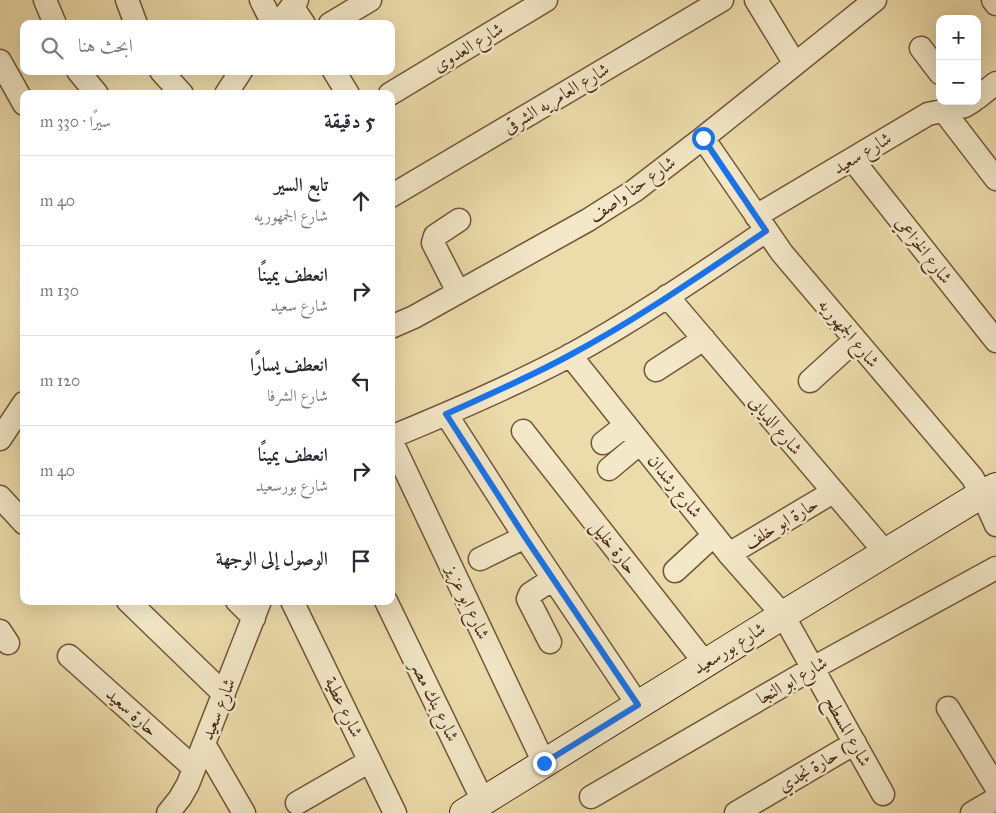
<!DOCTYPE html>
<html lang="ar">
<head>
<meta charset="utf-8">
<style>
	:root { --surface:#fff; --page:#f2f2f3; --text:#2b2b33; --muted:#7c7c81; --line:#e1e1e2 }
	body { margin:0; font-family:"IM FELL Great Primer",Amiri,serif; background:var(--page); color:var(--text); direction:rtl }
	.controls { position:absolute; right:15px; top:15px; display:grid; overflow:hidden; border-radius:10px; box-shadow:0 5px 20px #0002 }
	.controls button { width:45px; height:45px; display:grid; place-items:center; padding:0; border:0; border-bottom:1px solid var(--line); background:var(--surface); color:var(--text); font:25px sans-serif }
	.stop { position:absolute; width:15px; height:15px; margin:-11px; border:4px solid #1a73e8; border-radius:50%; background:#fff }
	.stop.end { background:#1a73e8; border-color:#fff; box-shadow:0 1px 5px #0008 }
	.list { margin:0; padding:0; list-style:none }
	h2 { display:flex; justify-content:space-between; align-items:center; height:65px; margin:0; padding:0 20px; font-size:21px }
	h2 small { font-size:16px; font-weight:400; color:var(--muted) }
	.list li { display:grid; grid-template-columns:32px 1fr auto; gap:15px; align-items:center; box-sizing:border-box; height:90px; padding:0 20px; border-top:1px solid var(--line) }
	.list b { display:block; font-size:19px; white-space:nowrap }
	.list p { margin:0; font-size:16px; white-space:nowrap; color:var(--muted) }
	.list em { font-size:16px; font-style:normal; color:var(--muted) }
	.icon { flex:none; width:28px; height:28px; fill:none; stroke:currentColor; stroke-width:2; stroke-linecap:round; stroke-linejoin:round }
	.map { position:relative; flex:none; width:996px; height:813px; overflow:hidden; direction:ltr }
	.search { position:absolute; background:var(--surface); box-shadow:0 5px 20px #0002; left:20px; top:20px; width:375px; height:55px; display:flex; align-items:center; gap:12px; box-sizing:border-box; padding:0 18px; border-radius:10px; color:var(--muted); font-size:19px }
	.panel { position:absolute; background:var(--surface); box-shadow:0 5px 20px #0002; left:20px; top:90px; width:375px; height:515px; border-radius:10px; direction:rtl }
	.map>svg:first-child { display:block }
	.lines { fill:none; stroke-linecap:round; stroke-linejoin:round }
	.minor-casing { stroke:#72563b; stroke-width:25 }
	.secondary-casing { stroke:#492a16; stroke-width:30 }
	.minor { stroke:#f3e8c8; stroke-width:22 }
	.secondary { stroke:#f3e8c8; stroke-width:28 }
	.route { stroke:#1a73e8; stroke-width:6 }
	.labels { text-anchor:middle; stroke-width:5; stroke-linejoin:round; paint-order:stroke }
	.street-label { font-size:18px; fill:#492a16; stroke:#f3e8c8 }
</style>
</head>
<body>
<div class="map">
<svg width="996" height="813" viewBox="0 0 996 813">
	<rect width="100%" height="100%" fill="#eddcab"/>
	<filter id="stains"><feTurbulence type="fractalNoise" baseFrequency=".004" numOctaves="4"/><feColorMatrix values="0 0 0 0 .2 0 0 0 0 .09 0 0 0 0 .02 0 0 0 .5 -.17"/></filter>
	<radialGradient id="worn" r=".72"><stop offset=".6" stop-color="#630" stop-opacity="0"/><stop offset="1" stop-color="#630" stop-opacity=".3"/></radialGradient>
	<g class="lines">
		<g class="minor-casing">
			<path id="minor" d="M 45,0 L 55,24
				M 127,0 L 136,24
				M 261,0 L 273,24
				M 756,0 L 795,64
				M 993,0 L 996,4
				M 292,6 L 304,24
				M 278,24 L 297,0
				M 330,24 L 370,0
				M 921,48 L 940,73
				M 0,61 L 24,104
				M 78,71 L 97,94
				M 161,71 L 182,94
				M 334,71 L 348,94
				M 226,94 L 241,71
				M 390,94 L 546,0
				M 977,98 L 996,83
				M 943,110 L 996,179
				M 703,138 L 782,253 L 972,477 L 982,494 L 996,525
				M 852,159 L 996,341
				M 391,196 L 722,0
				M 756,216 L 928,114 L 965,106 L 973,101
				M 458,292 L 433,243 L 435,236 L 459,220
				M 667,296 L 885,552
				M 391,327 L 414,317 L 588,220 L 634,191 L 703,138 L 875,0
				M 570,355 L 729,554 L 783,615 L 883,794
				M 656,370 L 704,339
				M 810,381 L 855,340
				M 446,414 L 525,537 L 638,705
				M 523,431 L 705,663
				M 391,437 C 452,412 513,386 571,355 C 638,318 702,274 766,231
				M 0,439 L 24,403
				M 391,440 L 544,763
				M 603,443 L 626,425
				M 609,469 L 640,443
				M 0,497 L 24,523
				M 729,554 L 833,492
				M 480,559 L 525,537
				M 675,571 L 714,535
				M 128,601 L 224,694
				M 237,601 L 254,618
				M 292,601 L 395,813
				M 386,601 L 483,801
				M 0,631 L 8,643
				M 550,642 L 528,599 L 530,594 L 553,579
				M 69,656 L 194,768
				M 948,708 L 996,787
				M 204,744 L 244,813
				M 591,797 L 813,668 L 996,568
				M 297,803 L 370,761
				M 168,813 L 180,798 L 188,784 L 260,601
				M 736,813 L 855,743
				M 972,813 L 996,799"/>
		</g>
		<g class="secondary-casing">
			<path id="secondary" d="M 464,813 L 783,615 L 982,494 L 996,487"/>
		</g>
		<use href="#minor" class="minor"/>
		<use href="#secondary" class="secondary"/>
	</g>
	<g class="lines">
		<path class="route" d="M 544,763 L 638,705 L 525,537 L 446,414 C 488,395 530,377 570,355 C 638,319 702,274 766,231 L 703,138"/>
	</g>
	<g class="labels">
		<g class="street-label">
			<text transform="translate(468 47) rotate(-31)" y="6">شارع العدوى</text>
			<text transform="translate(556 98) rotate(-31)" y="6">شارع العامريه الشرقى</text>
			<text transform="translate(862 153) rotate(-31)" y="6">شارع سعيد</text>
			<text transform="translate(632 189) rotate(-35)" y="6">شارع حنا واصف</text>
			<text transform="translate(924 250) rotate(52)" y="6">شارع الخزاعي</text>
			<text transform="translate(849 333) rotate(50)" y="6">شارع الجمهوريه</text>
			<text transform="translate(776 425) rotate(50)" y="6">شارع الديابى</text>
			<text transform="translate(675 486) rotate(51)" y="6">شارع رشدان</text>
			<text transform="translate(781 523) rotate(-31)" y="6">حارة ابو خلف</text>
			<text transform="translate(614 547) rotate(52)" y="6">حارة خليل</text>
			<text transform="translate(468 602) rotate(65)" y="6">شارع ابو عزيز</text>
			<text transform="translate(729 648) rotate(-32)" y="6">شارع بورسعيد</text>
			<text transform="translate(792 680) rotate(-30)" y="6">شارع ابو النجا</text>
			<text transform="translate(435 701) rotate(64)" y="6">شارع بنك مصر</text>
			<text transform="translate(344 707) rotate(64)" y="6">شارع عطية</text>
			<text transform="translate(218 709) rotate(-68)" y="6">شارع سعيد</text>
			<text transform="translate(132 712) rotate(42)" y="6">حارة سعيد</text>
			<text transform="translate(848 731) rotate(61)" y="6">شارع المسطح</text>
			<text transform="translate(808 770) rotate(-31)" y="6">حارة نجدي</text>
		</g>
	</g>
	<rect width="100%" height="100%" filter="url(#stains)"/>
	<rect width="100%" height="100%" fill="url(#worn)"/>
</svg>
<div class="controls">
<button>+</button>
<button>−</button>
</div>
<div class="stop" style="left:703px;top:138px"></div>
<div class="stop end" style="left:544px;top:763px"></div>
<div class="search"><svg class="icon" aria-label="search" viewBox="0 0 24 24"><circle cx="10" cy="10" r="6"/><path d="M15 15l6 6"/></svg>ابحث هنا</div>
<section class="panel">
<h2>5 دقيقة<small>سيرًا · 330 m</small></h2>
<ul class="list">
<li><svg class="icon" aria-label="ahead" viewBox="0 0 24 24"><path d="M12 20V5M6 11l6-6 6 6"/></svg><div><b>تابع السير</b><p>شارع الجمهوريه</p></div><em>40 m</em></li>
<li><svg class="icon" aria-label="right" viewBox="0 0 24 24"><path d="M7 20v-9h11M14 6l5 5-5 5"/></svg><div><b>انعطف يمينًا</b><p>شارع سعيد</p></div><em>130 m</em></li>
<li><svg class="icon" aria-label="left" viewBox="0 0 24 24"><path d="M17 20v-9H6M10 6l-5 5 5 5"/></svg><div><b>انعطف يسارًا</b><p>شارع الشرفا</p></div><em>120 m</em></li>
<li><svg class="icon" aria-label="right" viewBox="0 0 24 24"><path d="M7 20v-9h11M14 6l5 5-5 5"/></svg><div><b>انعطف يمينًا</b><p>شارع بورسعيد</p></div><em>40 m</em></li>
<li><svg class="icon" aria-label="arrive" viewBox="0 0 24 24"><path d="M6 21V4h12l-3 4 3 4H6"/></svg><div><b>الوصول إلى الوجهة</b></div></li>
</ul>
</section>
</div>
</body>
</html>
